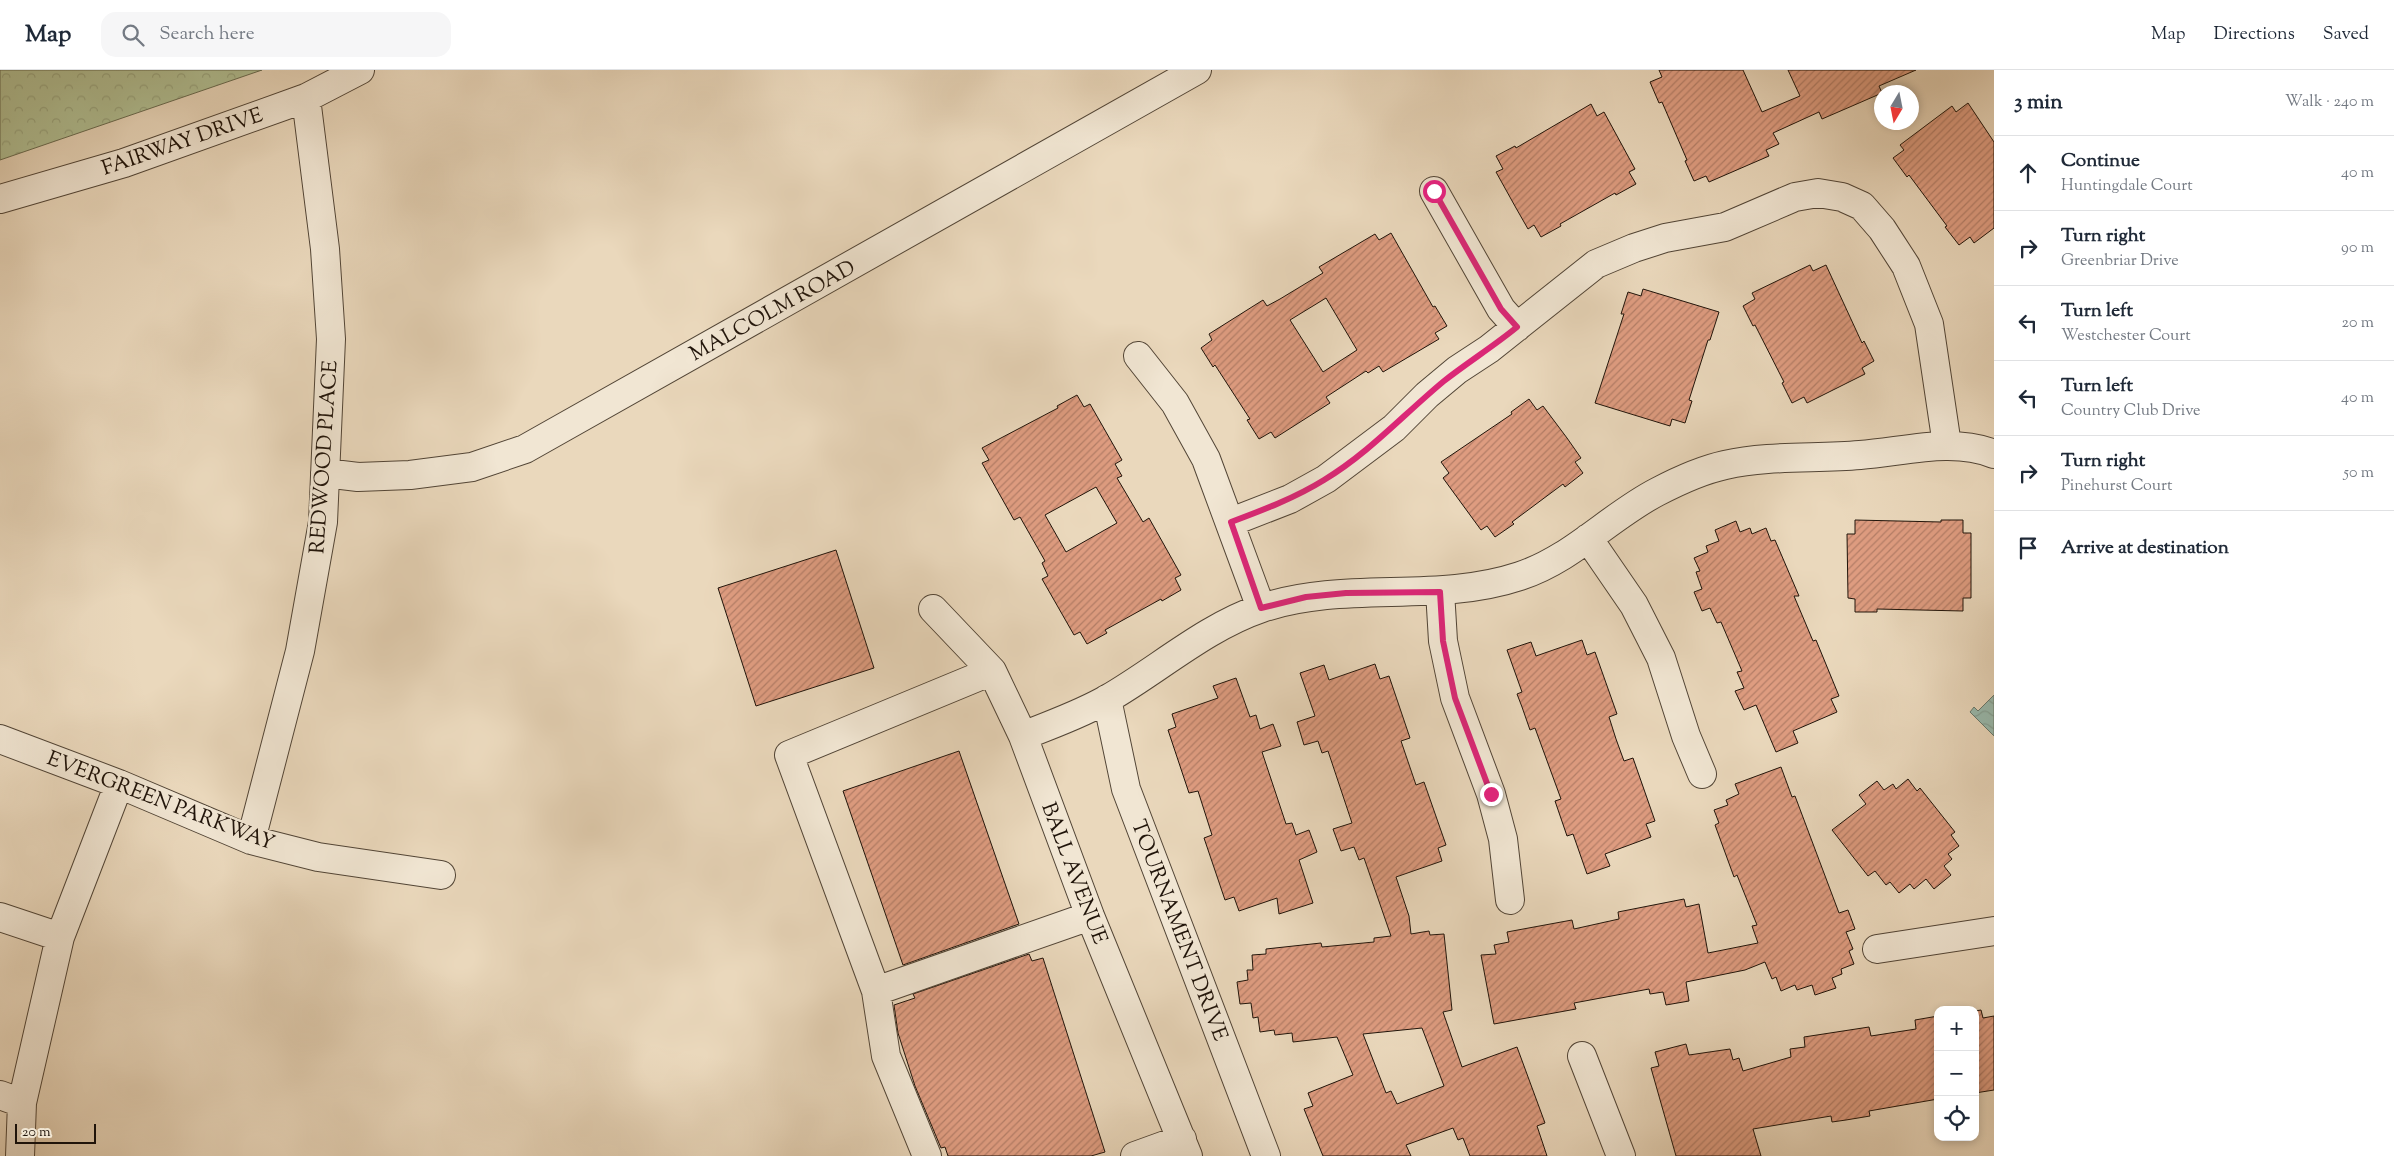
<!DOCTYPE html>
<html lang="en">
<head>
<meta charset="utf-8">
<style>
	:root { --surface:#fff; --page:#f6f6f7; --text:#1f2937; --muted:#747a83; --line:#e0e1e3 }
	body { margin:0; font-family:"Sorts Mill Goudy",serif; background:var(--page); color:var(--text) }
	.controls { position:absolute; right:15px; bottom:15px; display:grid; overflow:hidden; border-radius:10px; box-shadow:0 2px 8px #0003 }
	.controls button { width:45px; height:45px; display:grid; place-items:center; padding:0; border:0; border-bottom:1px solid var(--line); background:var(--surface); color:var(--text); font:25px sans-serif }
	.compass { position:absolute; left:1874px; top:15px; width:45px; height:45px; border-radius:50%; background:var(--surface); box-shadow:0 2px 8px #0003; rotate:190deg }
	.scale { position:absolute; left:15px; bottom:12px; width:81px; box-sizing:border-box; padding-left:5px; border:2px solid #20140a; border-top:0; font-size:14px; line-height:18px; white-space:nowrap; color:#20140a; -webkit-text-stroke:4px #f1e6d3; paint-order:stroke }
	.stop { position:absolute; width:15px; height:15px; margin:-11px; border:4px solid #db2777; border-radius:50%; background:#fff }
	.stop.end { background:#db2777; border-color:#fff; box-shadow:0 1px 5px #0008 }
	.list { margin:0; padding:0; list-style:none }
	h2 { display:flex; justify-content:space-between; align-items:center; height:65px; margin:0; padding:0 20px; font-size:21px }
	h2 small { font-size:16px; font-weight:400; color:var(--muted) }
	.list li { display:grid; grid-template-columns:32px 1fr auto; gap:15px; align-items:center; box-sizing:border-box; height:75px; padding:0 20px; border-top:1px solid var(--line) }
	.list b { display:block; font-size:19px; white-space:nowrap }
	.list p { margin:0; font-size:16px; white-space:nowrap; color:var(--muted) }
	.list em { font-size:16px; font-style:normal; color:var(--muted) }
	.icon { flex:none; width:28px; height:28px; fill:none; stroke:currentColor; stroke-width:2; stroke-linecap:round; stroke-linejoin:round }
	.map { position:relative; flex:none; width:1994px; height:1086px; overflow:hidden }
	header { display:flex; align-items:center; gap:30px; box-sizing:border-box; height:70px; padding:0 25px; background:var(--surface); border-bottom:1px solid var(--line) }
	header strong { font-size:24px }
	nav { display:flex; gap:28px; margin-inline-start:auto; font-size:18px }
	.search { width:350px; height:45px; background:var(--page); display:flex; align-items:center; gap:12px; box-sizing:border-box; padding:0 18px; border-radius:15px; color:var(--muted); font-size:19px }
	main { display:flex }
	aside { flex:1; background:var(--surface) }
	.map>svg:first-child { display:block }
	.forest { fill:url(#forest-crowns); stroke:#686a4f }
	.water { fill:url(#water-waves); stroke:#68786c }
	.building { fill:url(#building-hatch); stroke:#20140a; fill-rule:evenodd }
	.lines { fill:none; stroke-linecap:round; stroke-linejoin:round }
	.minor-casing { stroke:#524536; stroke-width:30 }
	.minor { stroke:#f1e6d3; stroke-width:28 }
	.route { stroke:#db2777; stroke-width:6 }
	.labels { text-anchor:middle; stroke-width:5; stroke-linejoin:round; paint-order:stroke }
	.street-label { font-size:21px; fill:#20140a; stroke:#f1e6d3 }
</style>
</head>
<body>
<header>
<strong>Map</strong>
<div class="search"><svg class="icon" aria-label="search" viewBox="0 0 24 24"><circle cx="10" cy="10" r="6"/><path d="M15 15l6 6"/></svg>Search here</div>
<nav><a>Map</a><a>Directions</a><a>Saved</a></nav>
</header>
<main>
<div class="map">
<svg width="1994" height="1086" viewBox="0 0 1994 1086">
	<defs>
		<pattern id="forest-crowns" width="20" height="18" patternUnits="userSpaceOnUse" patternTransform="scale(1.25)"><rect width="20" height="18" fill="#b1c094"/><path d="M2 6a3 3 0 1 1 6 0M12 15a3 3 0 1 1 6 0" fill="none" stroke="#98a47e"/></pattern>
		<pattern id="water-waves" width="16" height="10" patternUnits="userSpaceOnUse" patternTransform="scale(1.25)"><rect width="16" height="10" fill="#98baae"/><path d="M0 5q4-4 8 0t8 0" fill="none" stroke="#839f94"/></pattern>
		<pattern id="building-hatch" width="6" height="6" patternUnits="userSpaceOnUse" patternTransform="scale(1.25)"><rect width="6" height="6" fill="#de9c80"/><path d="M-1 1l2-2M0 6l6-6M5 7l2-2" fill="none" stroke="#b47e67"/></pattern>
	</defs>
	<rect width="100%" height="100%" fill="#ead8bc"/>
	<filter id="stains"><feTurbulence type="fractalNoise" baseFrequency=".004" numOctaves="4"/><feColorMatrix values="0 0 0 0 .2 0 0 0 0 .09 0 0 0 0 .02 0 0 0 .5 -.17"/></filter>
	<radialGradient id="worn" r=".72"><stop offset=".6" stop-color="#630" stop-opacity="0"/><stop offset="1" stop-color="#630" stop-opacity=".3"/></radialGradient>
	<path class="forest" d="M 0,0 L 262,0 L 0,90 Z"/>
	<path class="water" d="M 1994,625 L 1994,666 L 1970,642 L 1974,637 L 1978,641 Z"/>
	<path class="building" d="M 1659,0 L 1743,0 L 1762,42 L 1800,26 L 1788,0 L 1916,0 L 1879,16 L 1882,23 L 1859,33 L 1822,49 L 1819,42 L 1773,63 L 1779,74 L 1766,80 L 1769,86 L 1709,112 L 1706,106 L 1694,111 L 1685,91 L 1687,90 L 1662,32 L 1659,33 L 1650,12 L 1662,7 Z
		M 1968,33 L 1994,72 L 1994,158 L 1974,173 L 1970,167 L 1959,175 L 1945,157 L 1947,156 L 1909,105 L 1907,107 L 1893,88 L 1904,80 L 1900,75 L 1952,36 L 1956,42 Z
		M 1591,34 L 1597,46 L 1604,42 L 1635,99 L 1629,102 L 1636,114 L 1616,125 L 1615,123 L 1560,154 L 1561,156 L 1541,167 L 1534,155 L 1528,159 L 1516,138 L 1496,102 L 1503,99 L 1496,86 L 1515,76 L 1516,78 Z
		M 1391,163 L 1433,237 L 1435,236 L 1447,256 L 1435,263 L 1439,269 L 1383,302 L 1379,296 L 1368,303 L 1366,301 L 1326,327 L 1330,333 L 1275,368 L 1271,362 L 1259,369 L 1247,350 L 1250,349 L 1215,295 L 1213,297 L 1201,278 L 1212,270 L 1209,264 L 1263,230 L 1267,236 L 1280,229 L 1323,203 L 1319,197 L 1375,164 L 1379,170 ZM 1326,228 L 1357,280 L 1323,302 L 1290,250 Z
		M 1810,195 L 1813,201 L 1826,195 L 1862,273 L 1864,271 L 1874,291 L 1862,298 L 1865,304 L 1807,333 L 1804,327 L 1792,333 L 1782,313 L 1784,312 L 1755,255 L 1753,256 L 1743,236 L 1755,229 L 1752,223 Z
		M 1643,219 L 1719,242 L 1710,270 L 1708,270 L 1689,330 L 1692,331 L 1685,353 L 1672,349 L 1670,356 L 1595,333 L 1624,244 L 1621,244 L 1628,222 L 1641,226 Z
		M 1077,325 L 1084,337 L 1090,334 L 1122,390 L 1115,394 L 1122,406 L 1117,408 L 1143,452 L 1149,448 L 1181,505 L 1175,508 L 1181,520 L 1162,531 L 1161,529 L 1105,560 L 1107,563 L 1087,574 L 1080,562 L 1074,565 L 1042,509 L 1048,506 L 1042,493 L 1045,491 L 1020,447 L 1014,450 L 982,393 L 989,390 L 982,378 L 1058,338 L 1057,336 ZM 1096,417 L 1117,453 L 1066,482 L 1045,445 Z
		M 1529,329 L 1537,340 L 1543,336 L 1567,368 L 1581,388 L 1575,392 L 1583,403 L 1565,417 L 1563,414 L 1512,452 L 1514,454 L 1495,467 L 1487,456 L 1481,460 L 1443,408 L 1449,403 L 1441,392 L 1512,344 L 1511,342 Z
		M 1855,450 L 1941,452 L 1941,450 L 1963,450 L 1963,463 L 1971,463 L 1971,528 L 1963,528 L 1963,541 L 1877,539 L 1877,542 L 1855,542 L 1855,529 L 1848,528 L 1847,464 L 1855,464 Z
		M 1736,451 L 1740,462 L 1750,458 L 1752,464 L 1766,458 L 1771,471 L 1775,470 L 1799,526 L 1794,526 L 1813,571 L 1816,570 L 1839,626 L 1831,629 L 1837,642 L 1793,661 L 1798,673 L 1776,682 L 1756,635 L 1744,640 L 1735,621 L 1744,618 L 1737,602 L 1742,601 L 1721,552 L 1717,553 L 1710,538 L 1702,541 L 1694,522 L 1702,519 L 1696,502 L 1700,501 L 1694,488 L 1708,482 L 1706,476 L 1719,471 L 1715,460 Z
		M 836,480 L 874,598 L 756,636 L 718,518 Z
		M 1582,570 L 1587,585 L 1595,582 L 1617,644 L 1609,647 L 1616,669 L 1624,691 L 1633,688 L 1655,751 L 1646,754 L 1651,767 L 1605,784 L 1610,796 L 1587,804 L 1573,764 L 1567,766 L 1555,731 L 1561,729 L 1535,658 L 1530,660 L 1522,637 L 1517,624 L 1522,622 L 1507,580 L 1531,572 L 1536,586 Z
		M 1375,594 L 1380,609 L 1389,606 L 1410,668 L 1401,671 L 1416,715 L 1424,712 L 1446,775 L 1438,778 L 1442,791 L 1396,807 L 1409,846 L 1411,864 L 1429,861 L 1430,865 L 1444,864 L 1452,940 L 1443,942 L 1462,997 L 1517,977 L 1545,1053 L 1537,1056 L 1547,1086 L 1470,1086 L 1463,1068 L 1458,1070 L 1453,1058 L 1406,1075 L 1411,1086 L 1323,1086 L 1304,1039 L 1313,1036 L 1308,1023 L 1353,1005 L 1337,967 L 1293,972 L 1292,963 L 1275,965 L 1274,960 L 1260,962 L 1258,947 L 1253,948 L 1251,933 L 1240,934 L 1237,912 L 1248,910 L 1247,900 L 1253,900 L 1252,885 L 1266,884 L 1266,879 L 1321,873 L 1322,877 L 1374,872 L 1374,868 L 1391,866 L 1364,788 L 1359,790 L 1354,777 L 1341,781 L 1333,759 L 1352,753 L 1328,681 L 1322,683 L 1318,671 L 1304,675 L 1297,652 L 1315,646 L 1300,603 L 1324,595 L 1329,610 ZM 1422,958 L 1444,1016 L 1397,1034 L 1391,1021 L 1386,1023 L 1363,964 Z
		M 1236,608 L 1250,647 L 1256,645 L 1260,659 L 1273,654 L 1281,676 L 1262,682 L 1286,754 L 1292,753 L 1296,765 L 1309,760 L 1317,782 L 1299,790 L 1313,833 L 1279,844 L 1277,828 L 1239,841 L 1234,827 L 1225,830 L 1204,768 L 1212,765 L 1198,721 L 1189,723 L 1168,660 L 1176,657 L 1172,644 L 1218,628 L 1213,616 Z
		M 959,681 L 1019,854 L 903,895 L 843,721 Z
		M 1781,697 L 1792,727 L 1795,726 L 1839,843 L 1848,840 L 1855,859 L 1846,862 L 1853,879 L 1849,881 L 1854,894 L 1841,899 L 1842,904 L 1832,908 L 1836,918 L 1815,925 L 1812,915 L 1797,920 L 1795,915 L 1781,921 L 1776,907 L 1772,909 L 1765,892 L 1745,900 L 1686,912 L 1689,931 L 1666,935 L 1663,922 L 1650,924 L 1649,919 L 1574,933 L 1576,939 L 1494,954 L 1481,885 L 1496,884 L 1494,875 L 1509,872 L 1507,862 L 1572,850 L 1574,859 L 1619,849 L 1618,842 L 1684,829 L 1686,837 L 1699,834 L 1708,883 L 1758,873 L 1752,856 L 1757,855 L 1737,805 L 1734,807 L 1715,755 L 1719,753 L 1714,740 L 1728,735 L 1726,730 L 1739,724 L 1735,714 Z
		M 1908,709 L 1917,721 L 1920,718 L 1955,762 L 1951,765 L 1959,776 L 1948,784 L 1952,789 L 1944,796 L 1951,805 L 1934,819 L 1926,809 L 1914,819 L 1910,814 L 1899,823 L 1890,812 L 1886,815 L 1875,801 L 1868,806 L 1832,760 L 1866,734 L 1859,725 L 1877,711 L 1884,720 L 1893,714 L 1896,719 Z
		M 1029,884 L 1032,891 L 1043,888 L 1105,1082 L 1091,1086 L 948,1086 L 945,1077 L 941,1078 L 915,1016 L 898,963 L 894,935 L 915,928 L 913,924 Z
		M 1981,940 L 1983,948 L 1994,946 L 1994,1020 L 1975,1023 L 1975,941 Z
		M 1938,946 L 1938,1029 L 1869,1041 L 1870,1046 L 1846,1050 L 1832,1052 L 1831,1046 L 1753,1059 L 1761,1086 L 1676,1086 L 1651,998 L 1659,996 L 1655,982 L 1686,974 L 1689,985 L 1730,979 L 1733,990 L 1739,988 L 1743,1001 L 1791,987 L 1790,979 L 1805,977 L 1804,967 L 1869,957 L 1871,966 L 1916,959 L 1915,950 Z"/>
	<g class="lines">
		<g class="minor-casing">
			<path id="minor" d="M 1434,121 L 1501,239 L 1517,257
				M 0,129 L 124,93 L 306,28 L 360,0
				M 1138,286 L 1175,333 L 1206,389 L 1261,538
				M 325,403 L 358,407 L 410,405 L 472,397 L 525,379 L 1197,0
				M 1231,452 L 1290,429 L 1326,409 L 1394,358 L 1427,325 L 1457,300 L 1489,279 L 1596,194 L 1634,178 L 1665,168 L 1725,157 L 1795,127 L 1818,123 L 1842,127 L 1862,136 L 1882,159 L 1906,196 L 1929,254 L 1947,375
				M 1588,468 L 1634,535 L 1661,588 L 1686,666 L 1702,704
				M 1440,521 L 1443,571 L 1455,628 L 1491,724 L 1503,769 L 1510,830
				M 933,539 L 992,601 L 1023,666 L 1090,846 L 1188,1086
				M 992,601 L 789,685 L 876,921 L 1090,846
				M 1107,629 L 1126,719 L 1266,1086
				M 1023,666 C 1052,654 1082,644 1109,628 C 1159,599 1206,557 1262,538 C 1346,510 1436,534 1520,506 C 1572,489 1609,447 1657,422 C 1678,411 1702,400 1725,395 C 1769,385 1815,389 1860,385 C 1903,382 1952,367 1994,384
				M 0,669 L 119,714 L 251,770 L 318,787 L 441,805
				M 251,770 L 300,581 L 323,452 L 331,269 L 325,179 L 306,28
				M 0,847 L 60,867
				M 1877,879 L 1994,861
				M 876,921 L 886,986 L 927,1086
				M 1582,986 L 1621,1086
				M 0,1025 L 22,1033
				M 20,1086 L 22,1033 L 60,867 L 119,714
				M 1135,1086 L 1182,1069"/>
		</g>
		<use href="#minor" class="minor"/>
	</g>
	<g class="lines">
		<path class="route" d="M 1434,121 L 1501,239 L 1517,257 C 1494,276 1468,292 1444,311 C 1404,344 1369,383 1324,410 C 1295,428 1263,440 1231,452 L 1261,538 L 1306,527 L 1346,523 L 1440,522 L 1443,571 L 1455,628 L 1491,724"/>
	</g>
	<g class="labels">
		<g class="street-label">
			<text transform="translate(182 71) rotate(-19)" y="7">FAIRWAY DRIVE</text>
			<text transform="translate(772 240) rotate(-29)" y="7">MALCOLM ROAD</text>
			<text transform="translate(323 387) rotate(-86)" y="7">REDWOOD PLACE</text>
			<text transform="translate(161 730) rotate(21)" y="7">EVERGREEN PARKWAY</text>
			<text transform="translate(1075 803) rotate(69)" y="7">BALL AVENUE</text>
			<text transform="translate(1180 860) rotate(69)" y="7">TOURNAMENT DRIVE</text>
		</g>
	</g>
	<rect width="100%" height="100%" filter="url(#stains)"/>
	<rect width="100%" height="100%" fill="url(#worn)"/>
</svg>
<div class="controls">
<button>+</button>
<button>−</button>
<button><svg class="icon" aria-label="locate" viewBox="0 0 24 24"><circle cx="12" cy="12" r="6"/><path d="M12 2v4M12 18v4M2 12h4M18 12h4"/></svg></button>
</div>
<svg class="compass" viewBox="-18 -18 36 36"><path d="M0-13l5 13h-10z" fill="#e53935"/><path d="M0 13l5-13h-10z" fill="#747a83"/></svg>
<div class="scale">20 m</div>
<div class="stop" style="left:1434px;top:121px"></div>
<div class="stop end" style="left:1491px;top:724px"></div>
</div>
<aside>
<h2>3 min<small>Walk · 240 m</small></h2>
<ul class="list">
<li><svg class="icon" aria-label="ahead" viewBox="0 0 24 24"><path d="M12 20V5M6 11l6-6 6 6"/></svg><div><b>Continue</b><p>Huntingdale Court</p></div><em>40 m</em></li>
<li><svg class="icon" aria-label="right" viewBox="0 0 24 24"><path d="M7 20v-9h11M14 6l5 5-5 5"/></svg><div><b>Turn right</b><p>Greenbriar Drive</p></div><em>90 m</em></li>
<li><svg class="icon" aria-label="left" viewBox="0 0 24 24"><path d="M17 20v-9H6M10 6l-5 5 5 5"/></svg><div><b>Turn left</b><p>Westchester Court</p></div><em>20 m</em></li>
<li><svg class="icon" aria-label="left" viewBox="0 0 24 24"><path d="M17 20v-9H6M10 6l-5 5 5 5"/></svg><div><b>Turn left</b><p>Country Club Drive</p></div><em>40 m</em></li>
<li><svg class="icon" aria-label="right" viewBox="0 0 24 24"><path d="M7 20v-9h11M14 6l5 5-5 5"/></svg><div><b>Turn right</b><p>Pinehurst Court</p></div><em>50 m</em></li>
<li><svg class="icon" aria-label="arrive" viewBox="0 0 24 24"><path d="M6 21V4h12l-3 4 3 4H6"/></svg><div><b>Arrive at destination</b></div></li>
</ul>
</aside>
</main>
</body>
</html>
